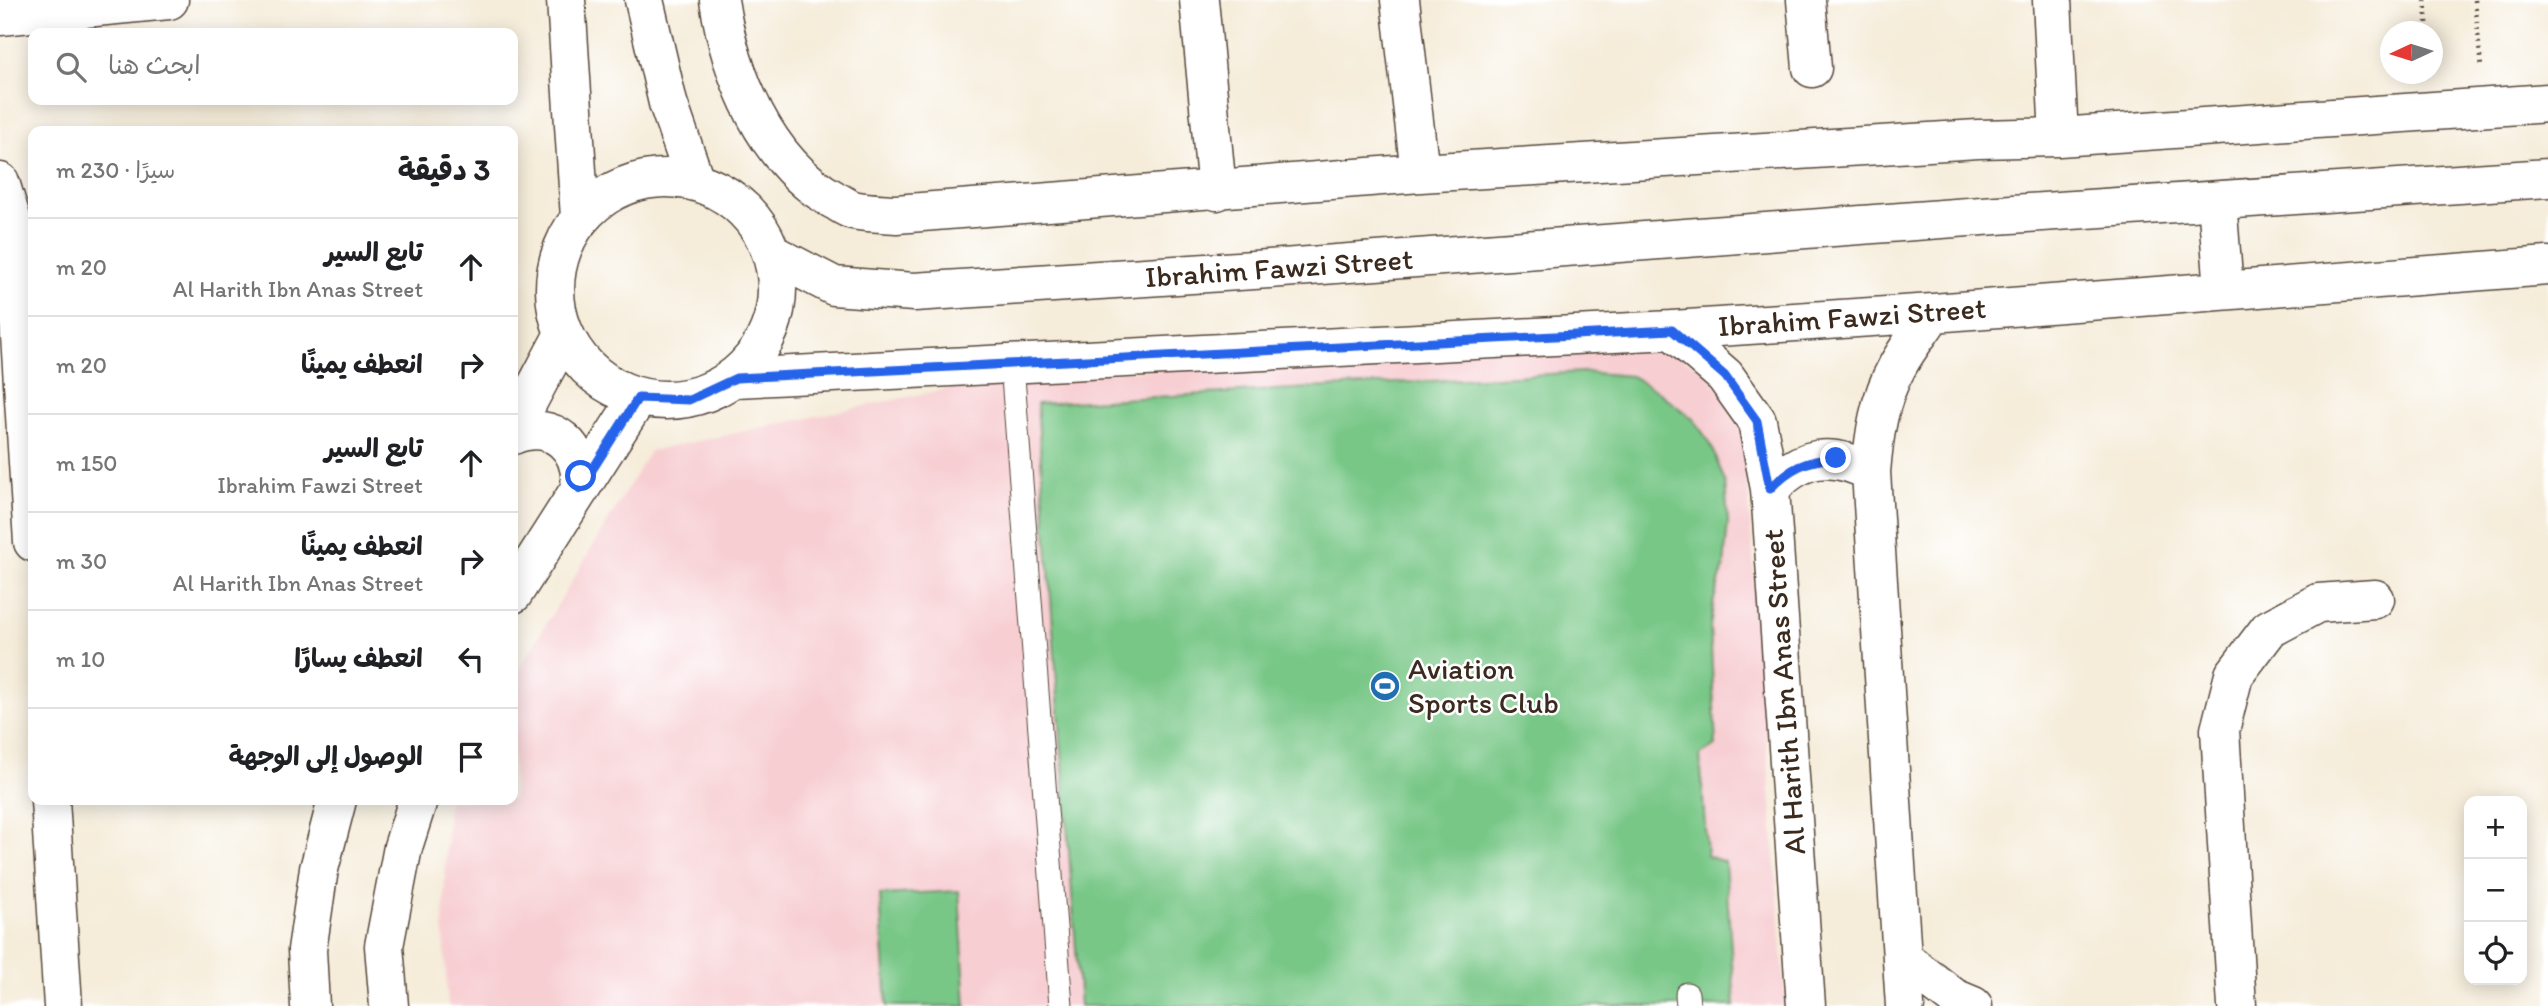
<!DOCTYPE html>
<html lang="ar">
<head>
<meta charset="utf-8">
<style>
	:root { --surface:#fff; --page:#f6f6f6; --text:#202124; --muted:#757577; --line:#e0e0e0 }
	body { margin:0; font-family:Itim,"Playpen Sans Arabic",sans-serif; background:var(--page); color:var(--text); direction:rtl }
	.controls { position:absolute; right:21px; bottom:21px; display:grid; overflow:hidden; border-radius:14px; box-shadow:0 4px 18px #0003 }
	.controls button { width:63px; height:63px; display:grid; place-items:center; padding:0; border:0; border-bottom:2px solid var(--line); background:var(--surface); color:var(--text); font:35px sans-serif }
	.compass { position:absolute; left:2380px; top:21px; width:63px; height:63px; border-radius:50%; background:var(--surface); box-shadow:0 4px 18px #0003; rotate:266deg }
	.stop { position:absolute; width:21px; height:21px; margin:-16px; border:5px solid #2563eb; border-radius:50%; background:#fff }
	.stop.end { background:#2563eb; border-color:#fff; box-shadow:0 2px 7px #0008 }
	.list { margin:0; padding:0; list-style:none }
	h2 { display:flex; justify-content:space-between; align-items:center; height:91px; margin:0; padding:0 28px; font-size:30px }
	h2 small { font-size:23px; font-weight:400; color:var(--muted) }
	.list li { display:grid; grid-template-columns:46px 1fr auto; gap:21px; align-items:center; box-sizing:border-box; height:98px; padding:0 28px; border-top:2px solid var(--line) }
	.list b { display:block; font-size:26px; white-space:nowrap }
	.list p { margin:0; font-size:23px; white-space:nowrap; color:var(--muted) }
	.list em { font-size:23px; font-style:normal; color:var(--muted) }
	.icon { flex:none; width:38px; height:38px; fill:none; stroke:currentColor; stroke-width:2; stroke-linecap:round; stroke-linejoin:round }
	.map { position:relative; flex:none; width:2548px; height:1006px; overflow:hidden; direction:ltr }
	.search { position:absolute; background:var(--surface); box-shadow:0 4px 18px #0003; left:28px; top:28px; width:490px; height:77px; display:flex; align-items:center; gap:18px; box-sizing:border-box; padding:0 24px; border-radius:14px; color:var(--muted); font-size:26px }
	.panel { position:absolute; background:var(--surface); box-shadow:0 4px 18px #0003; left:28px; top:126px; width:490px; height:679px; border-radius:14px; direction:rtl }
	.map>svg:first-child { display:block }
	.built { fill:#f7cfd3 }
	.green { fill:#78c787; stroke:#5a7852; stroke-width:2 }
	.lines { fill:none; stroke-linecap:round; stroke-linejoin:round }
	.service-casing { stroke:#57473a; stroke-width:25 }
	.minor-casing { stroke:#57473a; stroke-width:41 }
	.path { stroke:#57473a; stroke-width:4.5; stroke-dasharray:2 5; stroke-linecap:butt }
	.service { stroke:#fff; stroke-width:23 }
	.minor { stroke:#fff; stroke-width:38 }
	.route { stroke:#2563eb; stroke-width:9 }
	.labels { text-anchor:middle; stroke-width:5; stroke-linejoin:round; paint-order:stroke }
	.street-label { font-size:30px; fill:#3b2a1e; stroke:#fff }
	.poi-label { font-size:30px; fill:#3b2a1e; stroke:#fff; text-anchor:start }
</style>
</head>
<body>
<div class="map">
<svg width="2548" height="1006" viewBox="0 0 2548 1006">
	<rect width="100%" height="100%" fill="#fff"/>
	<filter id="ink" filterUnits="userSpaceOnUse"><feTurbulence type="fractalNoise" baseFrequency=".0143" numOctaves="2"/><feDisplacementMap in="SourceGraphic" scale="14" xChannelSelector="R" yChannelSelector="G"/><feConvolveMatrix kernelMatrix="1 2 1 2 8 2 1 2 1" color-interpolation-filters="sRGB"/></filter>
	<filter id="wash" filterUnits="userSpaceOnUse"><feTurbulence type="fractalNoise" baseFrequency=".00686" numOctaves="4" result="noise"/><feDisplacementMap in="SourceGraphic" scale="28" xChannelSelector="R" yChannelSelector="G"/><feGaussianBlur stdDeviation="1.57" result="paint"/><feColorMatrix in="noise" values="0 0 0 0 0 0 0 0 0 0 0 0 0 0 0 0 0 1.4 0 .05"/><feComposite in="paint" operator="in"/></filter>
	<g filter="url(#wash)">
		<rect width="100%" height="100%" fill="#f5ecd9"/>
		<path class="built" d="M 1647,340 L 1705,370 L 1743,423 L 1786,1006 L 448,1006 L 443,924 L 448,802 L 450,800 L 513,800 L 513,679 L 650,451 L 993,379 Z"/>
		<path class="green" d="M 1583,372 L 1631,376 L 1659,392 L 1693,419 L 1710,443 L 1725,482 L 1728,522 L 1724,566 L 1714,599 L 1710,627 L 1716,746 L 1700,755 L 1707,856 L 1725,862 L 1735,1006 L 1080,1006 L 1037,404 Z
			M 959,891 L 966,1006 L 887,1006 L 880,895 Z"/>
	</g>
	<g filter="url(#ink)">
		<g class="lines">
			<g class="service-casing">
				<path id="service" d="M 1012,364 L 1061,1006
					M 1687,994 L 1688,1006"/>
			</g>
			<g class="minor-casing">
				<path id="minor" d="M 566,0 L 580,218
					M 644,0 L 668,103 L 695,181
					M 719,0 C 730,74 765,162 834,200 C 840,203 846,208 853,210 C 867,213 882,213 896,214 L 1420,173 L 1978,139 L 2059,137 L 2548,103
					M 1199,0 L 1217,191
					M 1400,0 L 1420,173
					M 1806,0 L 1812,68
					M 2052,0 L 2059,137
					M 0,16 L 169,0
					M555 289a111 111 0 1 1 222 0a111 111 0 1 1-222 0Z
					M 0,182 L 13,224 L 33,542
					M 2217,201 L 2224,290
					M 772,254 L 834,286 L 914,292 L 1269,269 L 1982,216 L 2548,178
					M 1672,330 L 1725,376 L 1757,421 L 1770,489 L 1806,1006
					M 736,378 L 1672,330 L 1933,313 L 2548,266
					M 513,430 L 564,334
					M 513,435 C 553,419 584,447 580,489
					M 1770,489 C 1801,455 1831,451 1871,472
					M 513,594 L 638,398
					M 50,800 L 63,1006
					M 1902,958 L 1954,998 L 1973,1006
					M 310,1006 L 307,950 L 319,869 L 337,800
					M 389,1006 L 384,946 L 403,847 L 418,800
					M 1905,1006 L 1871,472 C 1874,435 1879,399 1897,367 C 1907,348 1921,331 1933,313
					M 2237,1006 L 2220,730 L 2234,675 L 2269,629 L 2318,603 L 2375,599"/>
			</g>
			<path class="path" d="M 2425,0 L 2428,32
				M 2475,0 L 2481,67"/>
			<use href="#service" class="service"/>
			<use href="#minor" class="minor"/>
		</g>
	</g>
	<g class="lines" filter="url(#ink)">
		<path class="route" d="M 581,476 L 580,489 L 638,398 L 689,400 L 736,378 L 1672,330 L 1725,376 L 1757,421 L 1770,489 C 1789,468 1807,460 1836,458"/>
	</g>
	<defs>
		<g id="stadium-disc" transform="scale(1.575)"><circle r="9.5" fill="#1f6fb2" stroke="#fff"/><path d="M0-5a6.5 5 0 1 0 0 10a6.5 5 0 1 0 0-10ZM-3.5-1.8h7v3.6h-7Z" fill="#fff"/></g>
	</defs>
	<g fill-rule="evenodd">
		<use href="#stadium-disc" x="1385" y="686"/>
	</g>
	<g class="labels">
		<g class="street-label">
			<text transform="translate(1279 268) rotate(-4)" y="10">Ibrahim Fawzi Street</text>
			<text transform="translate(1852 317) rotate(-4)" y="10">Ibrahim Fawzi Street</text>
			<text transform="translate(1784 692) rotate(-94)" y="10">Al Harith Ibn Anas Street</text>
		</g>
		<g class="poi-label">
			<text x="1408" y="679">Aviation<tspan x="1408" dy="34">Sports Club</tspan></text>
		</g>
	</g>
</svg>
<div class="controls">
<button>+</button>
<button>−</button>
<button><svg class="icon" aria-label="locate" viewBox="0 0 24 24"><circle cx="12" cy="12" r="6"/><path d="M12 2v4M12 18v4M2 12h4M18 12h4"/></svg></button>
</div>
<svg class="compass" viewBox="-18 -18 36 36"><path d="M0-13l5 13h-10z" fill="#e53935"/><path d="M0 13l5-13h-10z" fill="#757577"/></svg>
<div class="stop" style="left:581px;top:476px"></div>
<div class="stop end" style="left:1836px;top:458px"></div>
<div class="search"><svg class="icon" aria-label="search" viewBox="0 0 24 24"><circle cx="10" cy="10" r="6"/><path d="M15 15l6 6"/></svg>ابحث هنا</div>
<section class="panel">
<h2>3 دقيقة<small>سيرًا · 230 m</small></h2>
<ul class="list">
<li><svg class="icon" aria-label="ahead" viewBox="0 0 24 24"><path d="M12 20V5M6 11l6-6 6 6"/></svg><div><b>تابع السير</b><p>Al Harith Ibn Anas Street</p></div><em>20 m</em></li>
<li><svg class="icon" aria-label="right" viewBox="0 0 24 24"><path d="M7 20v-9h11M14 6l5 5-5 5"/></svg><div><b>انعطف يمينًا</b></div><em>20 m</em></li>
<li><svg class="icon" aria-label="ahead" viewBox="0 0 24 24"><path d="M12 20V5M6 11l6-6 6 6"/></svg><div><b>تابع السير</b><p>Ibrahim Fawzi Street</p></div><em>150 m</em></li>
<li><svg class="icon" aria-label="right" viewBox="0 0 24 24"><path d="M7 20v-9h11M14 6l5 5-5 5"/></svg><div><b>انعطف يمينًا</b><p>Al Harith Ibn Anas Street</p></div><em>30 m</em></li>
<li><svg class="icon" aria-label="left" viewBox="0 0 24 24"><path d="M17 20v-9H6M10 6l-5 5 5 5"/></svg><div><b>انعطف يسارًا</b></div><em>10 m</em></li>
<li><svg class="icon" aria-label="arrive" viewBox="0 0 24 24"><path d="M6 21V4h12l-3 4 3 4H6"/></svg><div><b>الوصول إلى الوجهة</b></div></li>
</ul>
</section>
</div>
</body>
</html>
